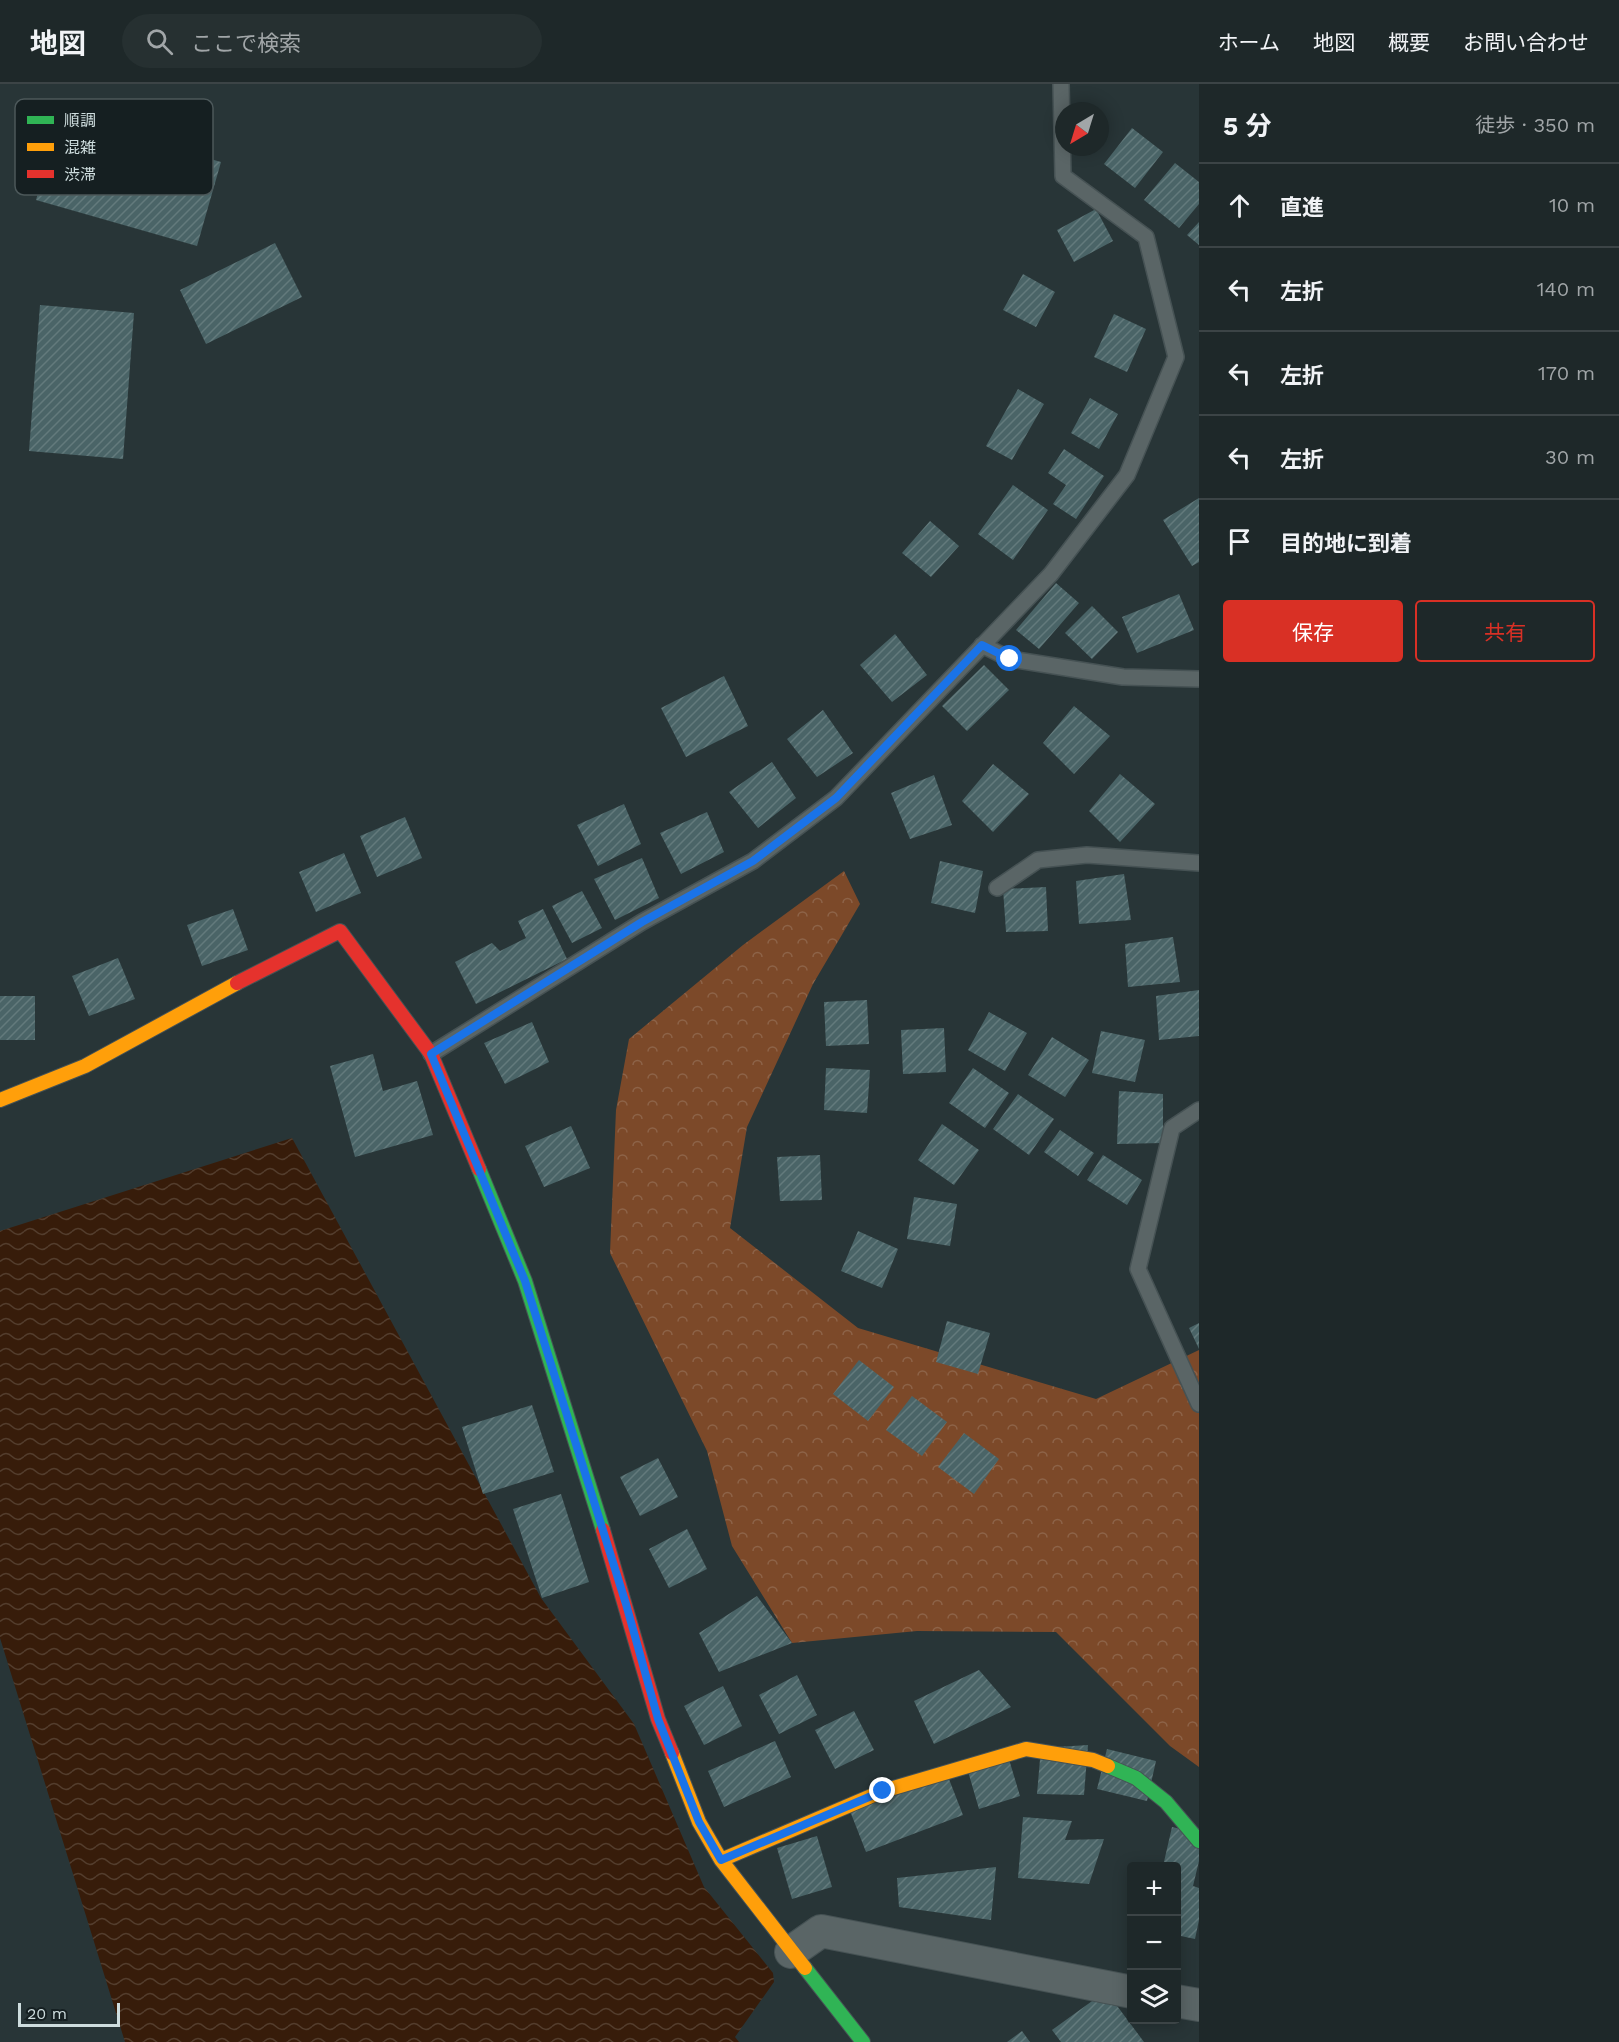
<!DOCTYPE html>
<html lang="ja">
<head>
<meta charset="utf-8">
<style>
	:root { --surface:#1e2829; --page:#263031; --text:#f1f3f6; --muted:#a1a6a8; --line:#3c4446; --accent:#d93025 }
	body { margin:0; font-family:"Work Sans","Noto Sans JP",sans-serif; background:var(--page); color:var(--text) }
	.controls { position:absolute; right:18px; bottom:18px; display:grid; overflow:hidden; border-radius:6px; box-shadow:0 3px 15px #0003 }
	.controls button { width:54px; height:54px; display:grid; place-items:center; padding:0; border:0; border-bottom:2px solid var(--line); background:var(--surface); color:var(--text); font:30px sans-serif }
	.compass { position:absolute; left:1055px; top:18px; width:54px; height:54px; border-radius:50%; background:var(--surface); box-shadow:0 3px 15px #0003; rotate:218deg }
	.scale { position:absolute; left:18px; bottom:15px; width:102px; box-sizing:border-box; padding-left:6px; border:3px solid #ceddde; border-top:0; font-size:16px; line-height:21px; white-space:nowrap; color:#ceddde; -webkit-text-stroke:4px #151f21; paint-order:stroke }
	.stop { position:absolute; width:18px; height:18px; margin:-14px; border:4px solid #1a73e8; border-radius:50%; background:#fff }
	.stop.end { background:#1a73e8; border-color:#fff; box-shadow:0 2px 6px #0008 }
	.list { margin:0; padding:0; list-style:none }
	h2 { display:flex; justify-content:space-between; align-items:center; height:78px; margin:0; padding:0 24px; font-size:26px }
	h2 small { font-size:20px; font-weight:400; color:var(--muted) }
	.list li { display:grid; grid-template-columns:39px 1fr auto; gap:18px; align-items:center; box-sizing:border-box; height:84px; padding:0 24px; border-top:2px solid var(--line) }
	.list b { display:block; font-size:22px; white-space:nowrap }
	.list em { font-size:20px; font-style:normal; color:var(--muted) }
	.actions { display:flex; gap:12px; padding:18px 24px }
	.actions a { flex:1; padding:14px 0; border:2px solid var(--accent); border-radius:6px; text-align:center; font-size:21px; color:var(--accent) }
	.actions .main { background:var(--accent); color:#fff }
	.icon { flex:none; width:33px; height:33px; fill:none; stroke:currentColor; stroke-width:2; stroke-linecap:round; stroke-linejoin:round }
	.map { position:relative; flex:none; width:1199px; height:1958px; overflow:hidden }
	header { display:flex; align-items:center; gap:36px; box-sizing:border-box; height:84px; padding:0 30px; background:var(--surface); border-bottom:2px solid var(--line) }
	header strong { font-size:28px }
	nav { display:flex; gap:33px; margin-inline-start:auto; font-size:21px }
	.search { width:420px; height:54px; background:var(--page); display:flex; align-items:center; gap:15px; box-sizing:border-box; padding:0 21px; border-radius:33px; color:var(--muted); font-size:22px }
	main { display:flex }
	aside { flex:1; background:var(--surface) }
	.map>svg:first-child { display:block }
	.forest { fill:url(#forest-crowns) }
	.water { fill:url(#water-waves) }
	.building { fill:url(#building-hatch) }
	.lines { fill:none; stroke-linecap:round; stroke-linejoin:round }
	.lane-casing { stroke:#465254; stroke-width:18 }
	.street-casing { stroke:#465254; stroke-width:34 }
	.fast-casing { stroke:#465254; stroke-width:16 }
	.slow-casing { stroke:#465254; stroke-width:16 }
	.jam-casing { stroke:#465254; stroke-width:16 }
	.lane { stroke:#5a6566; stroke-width:15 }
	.street { stroke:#5a6566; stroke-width:32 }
	.fast { stroke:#30b455; stroke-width:14 }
	.slow { stroke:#ff9f0a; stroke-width:14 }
	.jam { stroke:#e5322d; stroke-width:14 }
	.route { stroke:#1a73e8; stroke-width:8 }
	.key { fill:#151f21; stroke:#4c585a; stroke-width:1.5 }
	.key-label { font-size:16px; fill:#ceddde }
</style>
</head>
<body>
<header>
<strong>地図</strong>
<div class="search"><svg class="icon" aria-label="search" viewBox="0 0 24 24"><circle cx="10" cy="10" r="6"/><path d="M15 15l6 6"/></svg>ここで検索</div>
<nav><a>ホーム</a><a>地図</a><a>概要</a><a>お問い合わせ</a></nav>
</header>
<main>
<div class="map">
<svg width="1199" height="1958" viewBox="0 0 1199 1958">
	<defs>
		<pattern id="forest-crowns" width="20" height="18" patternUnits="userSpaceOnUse" patternTransform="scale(1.5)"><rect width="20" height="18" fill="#7c4929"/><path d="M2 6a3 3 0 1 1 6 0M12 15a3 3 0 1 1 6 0" fill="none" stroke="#8d6348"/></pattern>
		<pattern id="water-waves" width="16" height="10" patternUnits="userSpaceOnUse" patternTransform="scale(1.5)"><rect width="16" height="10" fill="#371c0a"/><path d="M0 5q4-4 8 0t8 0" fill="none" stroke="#533d2d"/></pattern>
		<pattern id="building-hatch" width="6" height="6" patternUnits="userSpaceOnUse" patternTransform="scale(1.5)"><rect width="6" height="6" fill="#4a6467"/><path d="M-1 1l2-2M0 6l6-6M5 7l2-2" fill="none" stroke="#637a7c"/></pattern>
	</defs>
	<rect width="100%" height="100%" fill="#283537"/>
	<path class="forest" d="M 844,787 L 860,820 L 813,900 L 747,1043 L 730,1144 L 858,1244 L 1096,1315 L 1199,1266 L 1199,1683 L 1170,1662 L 1056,1548 L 917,1547 L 792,1559 L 732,1462 L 707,1367 L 610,1169 L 616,1026 L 629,955 L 743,861 Z"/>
	<path class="water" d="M 292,1054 L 541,1514 L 634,1640 L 704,1803 L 773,1889 L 774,1898 L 735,1953 L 739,1958 L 125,1958 L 0,1554 L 0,1147 Z"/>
	<path class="building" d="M 60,32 L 221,78 L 197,162 L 36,116 Z
		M 1132,44 L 1163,68 L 1135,104 L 1104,80 Z
		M 1175,79 L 1199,98 L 1199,120 L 1179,144 L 1144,116 Z
		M 1096,125 L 1113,157 L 1074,178 L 1057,146 Z
		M 1199,138 L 1199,161 L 1187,151 Z
		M 275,159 L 302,213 L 206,260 L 180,206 Z
		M 1023,190 L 1055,208 L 1036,243 L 1003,226 Z
		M 40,221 L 134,229 L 123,375 L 29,367 Z
		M 1114,230 L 1146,245 L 1127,288 L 1094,273 Z
		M 1018,305 L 1044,320 L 1012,376 L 986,362 Z
		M 1090,314 L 1118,330 L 1099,365 L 1071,349 Z
		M 1064,365 L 1104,392 L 1076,435 L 1053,420 L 1066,401 L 1048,389 Z
		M 1013,401 L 1048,426 L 1013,476 L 978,450 Z
		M 1199,414 L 1199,478 L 1192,482 L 1163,436 Z
		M 930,437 L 959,462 L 931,493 L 902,469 Z
		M 1056,499 L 1079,519 L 1039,565 L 1016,546 Z
		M 1179,510 L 1194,546 L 1137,569 L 1122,533 Z
		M 1092,522 L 1118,548 L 1092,575 L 1065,549 Z
		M 895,550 L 927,591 L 892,618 L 860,581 Z
		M 984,581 L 1009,606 L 967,647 L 942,622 Z
		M 724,592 L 748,642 L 686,673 L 661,624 Z
		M 1074,622 L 1110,652 L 1074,690 L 1043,659 Z
		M 823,626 L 853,669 L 817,693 L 787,655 Z
		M 772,678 L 796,714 L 758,744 L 729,708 Z
		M 993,680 L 1029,710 L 993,748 L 962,717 Z
		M 1120,690 L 1155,720 L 1120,758 L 1089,727 Z
		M 934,691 L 952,741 L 910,755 L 891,709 Z
		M 624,720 L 641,760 L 598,782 L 577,741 Z
		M 707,728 L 724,768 L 681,790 L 660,749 Z
		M 405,733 L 422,774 L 377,793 L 360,752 Z
		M 344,769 L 361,809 L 316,828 L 299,788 Z
		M 642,774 L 659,814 L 615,836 L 594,795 Z
		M 940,777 L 983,787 L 975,829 L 931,819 Z
		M 1124,790 L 1131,836 L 1079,840 L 1076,797 Z
		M 1046,803 L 1048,847 L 1006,848 L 1003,805 Z
		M 582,807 L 602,844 L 572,859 L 552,822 Z
		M 233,825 L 248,866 L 202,882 L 187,841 Z
		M 543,825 L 567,875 L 476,920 L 455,878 L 492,859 L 500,867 L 526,854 L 518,837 Z
		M 1173,853 L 1180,898 L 1128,903 L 1125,860 Z
		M 118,874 L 135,915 L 89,932 L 72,892 Z
		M 1199,906 L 1199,952 L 1159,956 L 1156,912 Z
		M 0,912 L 35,912 L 35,956 L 0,956 Z
		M 867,916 L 869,960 L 826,962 L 824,918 Z
		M 989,928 L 1027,949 L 1005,987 L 968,966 Z
		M 532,938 L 549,978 L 505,1000 L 484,959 Z
		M 944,944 L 946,988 L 903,990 L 901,946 Z
		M 1101,947 L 1145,956 L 1135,998 L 1092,989 Z
		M 1052,953 L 1089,976 L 1065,1013 L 1028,991 Z
		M 373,970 L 383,1007 L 417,997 L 433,1051 L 355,1073 L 330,982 Z
		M 826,984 L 870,986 L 867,1029 L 824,1026 Z
		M 973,984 L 1009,1009 L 985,1044 L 949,1019 Z
		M 1119,1007 L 1163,1010 L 1163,1059 L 1117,1060 Z
		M 1018,1010 L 1054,1035 L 1029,1071 L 993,1045 Z
		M 942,1040 L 979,1066 L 954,1101 L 918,1076 Z
		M 571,1042 L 590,1084 L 544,1103 L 525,1062 Z
		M 1060,1046 L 1094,1069 L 1078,1092 L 1044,1068 Z
		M 820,1071 L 822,1116 L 780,1117 L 777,1073 Z
		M 1103,1071 L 1142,1096 L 1127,1121 L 1087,1096 Z
		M 914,1113 L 957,1120 L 950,1162 L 907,1155 Z
		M 858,1147 L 898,1165 L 882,1204 L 841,1187 Z
		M 947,1237 L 990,1249 L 978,1290 L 936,1278 Z
		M 1199,1239 L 1199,1265 L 1189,1244 Z
		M 859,1276 L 894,1303 L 868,1337 L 833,1310 Z
		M 912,1312 L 947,1338 L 922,1372 L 886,1346 Z
		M 532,1321 L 554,1388 L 483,1410 L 462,1343 Z
		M 964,1349 L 999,1375 L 974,1410 L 938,1383 Z
		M 658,1374 L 678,1413 L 640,1432 L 620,1393 Z
		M 561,1410 L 589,1498 L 542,1514 L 513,1425 Z
		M 687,1445 L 707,1485 L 669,1504 L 649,1465 Z
		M 757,1512 L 792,1559 L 719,1588 L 699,1549 Z
		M 979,1586 L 1011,1623 L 934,1660 L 914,1617 Z
		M 797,1591 L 817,1631 L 779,1650 L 759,1611 Z
		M 723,1602 L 742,1642 L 704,1661 L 684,1622 Z
		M 854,1627 L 874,1666 L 835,1685 L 815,1646 Z
		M 775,1657 L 791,1693 L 724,1723 L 708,1687 Z
		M 1088,1661 L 1084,1711 L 1037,1710 L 1041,1664 Z
		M 1107,1665 L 1156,1677 L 1147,1717 L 1097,1705 Z
		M 1008,1672 L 1020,1712 L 979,1725 L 967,1684 Z
		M 947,1690 L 963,1731 L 866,1768 L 850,1727 Z
		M 1023,1733 L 1072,1737 L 1065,1756 L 1104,1755 L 1089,1800 L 1018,1794 Z
		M 1172,1743 L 1199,1749 L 1199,1777 L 1193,1802 L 1199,1804 L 1199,1836 L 1195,1855 L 1176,1851 L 1176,1782 L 1163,1782 Z
		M 817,1752 L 832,1803 L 792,1815 L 777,1764 Z
		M 996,1783 L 991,1836 L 899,1823 L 897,1794 Z
		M 1106,1907 L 1144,1958 L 1061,1958 L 1052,1946 Z
		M 1022,1947 L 1030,1958 L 1007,1958 Z"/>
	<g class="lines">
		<g class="lane-casing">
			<path id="lane" d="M 982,561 L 1010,575 L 1123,593 L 1199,595
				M 997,804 L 1038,776 L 1087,771 L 1199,779
				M 431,970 L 642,838 L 753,777 L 836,714 L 1051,490 L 1127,391 L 1176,273 L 1146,153 L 1063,92 L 1061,0
				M 1199,1026 L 1172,1044 L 1138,1185 L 1199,1320"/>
		</g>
		<g class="street-casing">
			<path id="street" d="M 791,1868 L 821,1847 L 1132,1908
				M 1176,1917 L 1199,1921"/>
		</g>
		<g class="fast-casing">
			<path id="fast" d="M 479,1085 L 525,1197 L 603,1446
				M 1108,1682 L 1136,1694 L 1166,1718 L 1199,1757
				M 805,1884 L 863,1958"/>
		</g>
		<g class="slow-casing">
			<path id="slow" d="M 0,1016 L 85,982 L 237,899
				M 672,1669 L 699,1738 L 721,1776 L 805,1884
				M 721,1776 L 883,1707 L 1026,1665 L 1093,1676 L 1108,1682"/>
		</g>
		<g class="jam-casing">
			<path id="jam" d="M 237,899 L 340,847 L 431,970 L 479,1085
				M 603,1446 L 658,1635 L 672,1669"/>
		</g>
		<use href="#lane" class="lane"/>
		<use href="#street" class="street"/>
		<use href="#fast" class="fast"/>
		<use href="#slow" class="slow"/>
		<use href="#jam" class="jam"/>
	</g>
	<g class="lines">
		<path class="route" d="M 883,1707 L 721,1776 L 699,1738 L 658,1635 L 626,1520 L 525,1197 L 431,970 L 642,838 L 753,777 L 836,714 L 982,561 L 1010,575"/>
	</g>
	<rect x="15" y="15" width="198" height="96" rx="9" class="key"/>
	<rect x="27" y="32" width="27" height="8" fill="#30b455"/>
	<rect x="27" y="59" width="27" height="8" fill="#ff9f0a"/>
	<rect x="27" y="86" width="27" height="8" fill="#e5322d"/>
	<g class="key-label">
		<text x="64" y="42">順調</text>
		<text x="64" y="69">混雑</text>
		<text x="64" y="96">渋滞</text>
	</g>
</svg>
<div class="controls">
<button>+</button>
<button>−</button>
<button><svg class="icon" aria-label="layers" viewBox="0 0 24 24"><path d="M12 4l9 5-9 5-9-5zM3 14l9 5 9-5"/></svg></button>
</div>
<svg class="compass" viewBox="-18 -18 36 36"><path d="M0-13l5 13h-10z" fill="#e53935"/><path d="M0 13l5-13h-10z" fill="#a1a6a8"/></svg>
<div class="scale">20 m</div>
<div class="stop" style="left:1010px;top:575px"></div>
<div class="stop end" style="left:883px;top:1707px"></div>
</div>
<aside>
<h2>5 分<small>徒歩 · 350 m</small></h2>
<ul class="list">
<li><svg class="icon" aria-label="ahead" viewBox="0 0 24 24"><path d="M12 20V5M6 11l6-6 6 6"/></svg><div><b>直進</b></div><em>10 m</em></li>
<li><svg class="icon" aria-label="left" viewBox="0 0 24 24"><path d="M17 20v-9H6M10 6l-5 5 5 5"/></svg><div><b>左折</b></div><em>140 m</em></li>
<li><svg class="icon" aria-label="left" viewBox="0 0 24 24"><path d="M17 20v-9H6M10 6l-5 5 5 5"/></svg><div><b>左折</b></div><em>170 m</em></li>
<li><svg class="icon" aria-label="left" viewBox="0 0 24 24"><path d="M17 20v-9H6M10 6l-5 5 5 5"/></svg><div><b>左折</b></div><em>30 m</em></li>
<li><svg class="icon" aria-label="arrive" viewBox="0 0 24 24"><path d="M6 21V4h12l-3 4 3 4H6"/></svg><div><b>目的地に到着</b></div></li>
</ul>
<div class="actions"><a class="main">保存</a><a>共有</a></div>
</aside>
</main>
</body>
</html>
